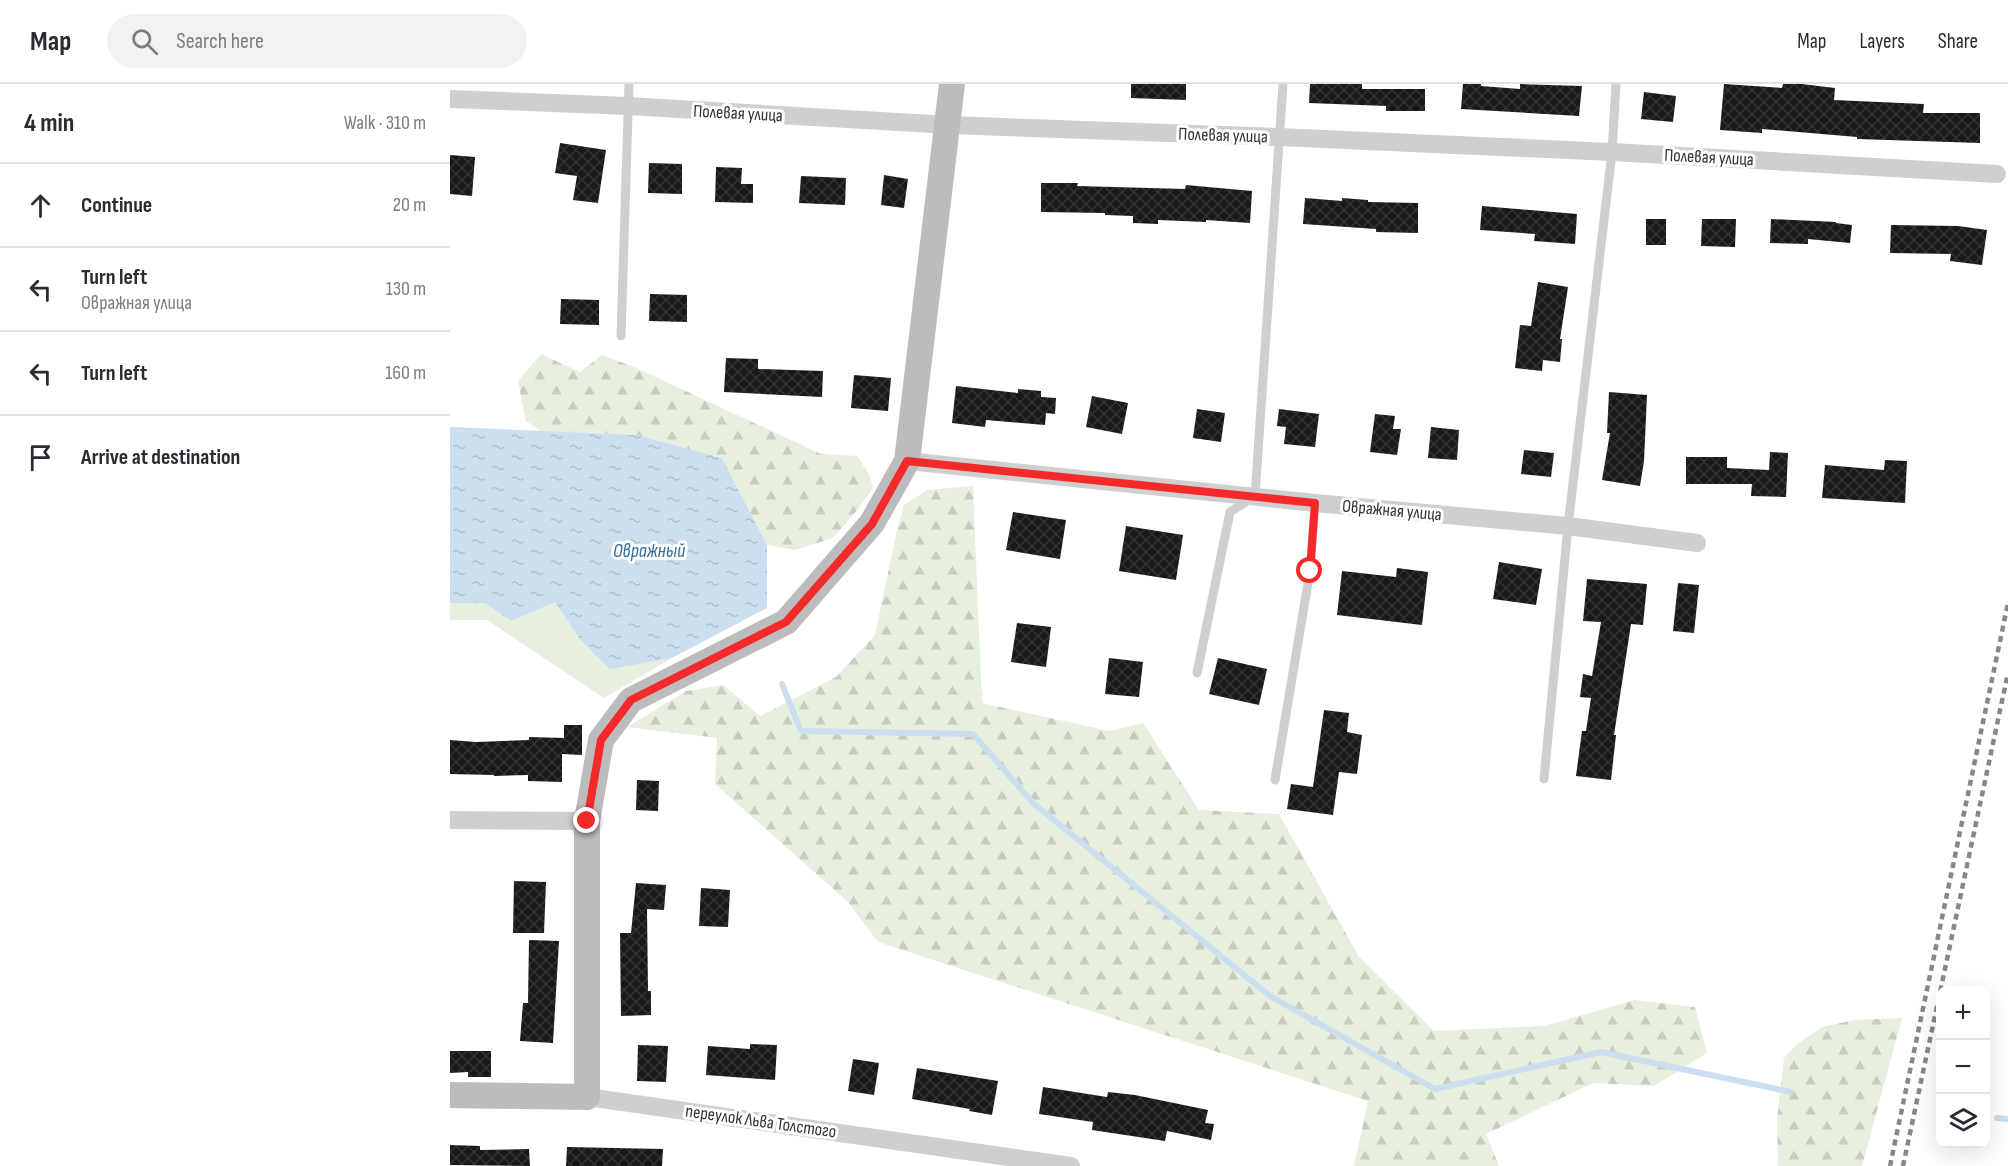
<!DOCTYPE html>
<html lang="en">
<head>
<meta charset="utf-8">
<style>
	:root { --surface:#fff; --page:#f2f2f3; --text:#2b2b33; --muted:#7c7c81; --line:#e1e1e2 }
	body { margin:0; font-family:"Sofia Sans Condensed",sans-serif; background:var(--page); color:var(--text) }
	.controls { position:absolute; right:18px; bottom:18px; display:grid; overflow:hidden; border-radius:12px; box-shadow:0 6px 24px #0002 }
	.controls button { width:54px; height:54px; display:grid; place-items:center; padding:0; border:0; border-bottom:2px solid var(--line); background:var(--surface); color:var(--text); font:30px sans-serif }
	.stop { position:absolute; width:18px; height:18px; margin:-14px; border:4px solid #f42929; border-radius:50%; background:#fff }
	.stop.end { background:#f42929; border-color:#fff; box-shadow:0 2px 6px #0008 }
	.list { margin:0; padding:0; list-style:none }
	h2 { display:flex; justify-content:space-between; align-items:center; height:78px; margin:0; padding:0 24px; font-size:26px }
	h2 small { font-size:20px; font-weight:400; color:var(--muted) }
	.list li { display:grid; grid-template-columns:39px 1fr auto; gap:18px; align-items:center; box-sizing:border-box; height:84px; padding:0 24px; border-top:2px solid var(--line) }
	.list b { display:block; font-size:22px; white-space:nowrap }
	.list p { margin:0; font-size:20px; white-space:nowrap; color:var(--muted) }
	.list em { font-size:20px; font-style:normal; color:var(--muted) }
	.icon { flex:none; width:33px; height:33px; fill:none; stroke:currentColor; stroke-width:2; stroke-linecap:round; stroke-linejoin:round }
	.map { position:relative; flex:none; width:1558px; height:1082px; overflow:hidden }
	header { display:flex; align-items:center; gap:36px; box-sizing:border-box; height:84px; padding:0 30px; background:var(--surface); border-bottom:2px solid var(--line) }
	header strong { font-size:28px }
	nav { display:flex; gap:33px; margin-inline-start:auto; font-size:21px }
	.search { width:420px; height:54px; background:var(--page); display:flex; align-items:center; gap:15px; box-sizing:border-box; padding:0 21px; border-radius:33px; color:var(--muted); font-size:22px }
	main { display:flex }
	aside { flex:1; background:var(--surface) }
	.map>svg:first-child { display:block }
	.grass { fill:#e7efdf }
	.forest { fill:url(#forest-firs) }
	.water { fill:url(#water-ripples) }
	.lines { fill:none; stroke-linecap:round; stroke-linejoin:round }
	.stream { stroke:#cbdff0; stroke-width:6 }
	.building { fill:url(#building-cross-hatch) }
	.lane { stroke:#cfcfcf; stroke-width:9 }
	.street { stroke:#cfcfcf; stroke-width:18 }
	.secondary { stroke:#bcbcbc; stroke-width:26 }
	.rail { stroke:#878787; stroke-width:4.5; stroke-dasharray:6 4.5; stroke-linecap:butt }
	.route { stroke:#f42929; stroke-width:8 }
	.labels { text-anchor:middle; stroke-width:6; stroke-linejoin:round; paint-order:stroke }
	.street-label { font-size:18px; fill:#323232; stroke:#fff }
	.water-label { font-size:20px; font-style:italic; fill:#376e9c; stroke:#fff }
</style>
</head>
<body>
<header>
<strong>Map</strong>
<div class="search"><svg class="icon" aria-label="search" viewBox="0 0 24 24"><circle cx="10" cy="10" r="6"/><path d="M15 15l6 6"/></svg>Search here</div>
<nav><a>Map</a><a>Layers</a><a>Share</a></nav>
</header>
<main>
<aside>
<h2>4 min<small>Walk · 310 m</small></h2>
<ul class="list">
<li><svg class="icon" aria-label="ahead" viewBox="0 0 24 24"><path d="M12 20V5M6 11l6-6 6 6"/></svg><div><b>Continue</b></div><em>20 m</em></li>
<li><svg class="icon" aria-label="left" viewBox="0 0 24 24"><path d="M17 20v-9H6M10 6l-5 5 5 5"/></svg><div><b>Turn left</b><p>Овражная улица</p></div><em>130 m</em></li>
<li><svg class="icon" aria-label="left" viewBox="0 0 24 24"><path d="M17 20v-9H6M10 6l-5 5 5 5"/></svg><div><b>Turn left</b></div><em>160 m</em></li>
<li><svg class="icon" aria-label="arrive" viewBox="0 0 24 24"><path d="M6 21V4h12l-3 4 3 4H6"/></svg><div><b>Arrive at destination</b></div></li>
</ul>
</aside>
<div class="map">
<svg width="1558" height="1082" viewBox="0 0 1558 1082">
	<defs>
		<pattern id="forest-firs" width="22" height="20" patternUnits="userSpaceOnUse" patternTransform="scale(1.5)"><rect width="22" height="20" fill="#e7efdf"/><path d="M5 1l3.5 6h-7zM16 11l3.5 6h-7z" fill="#c7cdc0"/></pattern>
		<pattern id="water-ripples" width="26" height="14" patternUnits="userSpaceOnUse" patternTransform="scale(1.5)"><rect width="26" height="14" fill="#cbdff0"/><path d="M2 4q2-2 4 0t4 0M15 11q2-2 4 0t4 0" fill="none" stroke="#afc0ce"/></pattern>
		<pattern id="building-cross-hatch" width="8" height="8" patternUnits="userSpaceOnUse" patternTransform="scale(1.5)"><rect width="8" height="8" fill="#191919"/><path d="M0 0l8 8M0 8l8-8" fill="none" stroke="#323232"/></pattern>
	</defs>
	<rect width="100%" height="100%" fill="#fff"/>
	<path class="grass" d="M 105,518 L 131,557 L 160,584 L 222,574 L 154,614 L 37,536 L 0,536 L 0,519 L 35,519 L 61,536 Z"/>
	<path class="forest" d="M 91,270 L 130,288 L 152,271 L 184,283 L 371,370 L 407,372 L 419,390 L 423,403 L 408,425 L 383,454 L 345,466 L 317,461 L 272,374 L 187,351 L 91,347 L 76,337 L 68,297 Z
		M 523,402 L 532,619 L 659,647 L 693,639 L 749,726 L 829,730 L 909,873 L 984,947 L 1095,942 L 1185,916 L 1245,923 L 1257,969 L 1204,1002 L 1143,999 L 1036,1050 L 1049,1082 L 904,1082 L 918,1017 L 428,858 L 397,817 L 265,700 L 267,654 L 177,643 L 236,607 L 273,601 L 310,632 L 386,593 L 425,551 L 447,446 L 454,421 L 477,406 Z
		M 1452,934 L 1412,1082 L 1328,1082 L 1327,1035 L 1334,974 L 1346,961 L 1372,943 L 1404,936 Z"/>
	<path class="water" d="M 0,343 L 187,351 L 272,374 L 317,461 L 317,524 L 222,574 L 160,585 L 131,557 L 105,518 L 61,537 L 35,519 L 0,519 Z"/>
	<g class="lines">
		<path class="stream" d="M 332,600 L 351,647 L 523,650 L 583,719 L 820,912 L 985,1005 L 1151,968 L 1341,1008
			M 1547,1034 L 1558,1035"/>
	</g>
	<path class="building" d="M 681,0 L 736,0 L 736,16 L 681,14 Z
		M 860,0 L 912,0 L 912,5 L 975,5 L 975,27 L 936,27 L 936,22 L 859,19 Z
		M 1013,0 L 1031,0 L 1031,2 L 1070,5 L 1070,0 L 1132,2 L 1129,32 L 1011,25 Z
		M 1274,0 L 1332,4 L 1333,0 L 1352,0 L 1385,4 L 1384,16 L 1474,20 L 1473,29 L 1530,29 L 1530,59 L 1407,55 L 1407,53 L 1312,45 L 1312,49 L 1270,46 Z
		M 1194,8 L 1226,12 L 1223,38 L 1191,35 Z
		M 110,59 L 156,66 L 148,119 L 123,116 L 127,92 L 105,89 Z
		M 0,71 L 25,73 L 22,112 L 0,110 Z
		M 199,79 L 232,80 L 232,110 L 198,109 Z
		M 266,83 L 292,84 L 291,100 L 303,100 L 303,119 L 265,118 Z
		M 434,91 L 458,95 L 454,124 L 431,121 Z
		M 351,92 L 396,94 L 395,121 L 349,119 Z
		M 591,99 L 628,99 L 627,102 L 735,105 L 736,101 L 802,107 L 800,139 L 756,136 L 756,138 L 708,136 L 708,140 L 683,139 L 683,132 L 655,131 L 655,129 L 591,128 Z
		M 855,114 L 892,117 L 892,114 L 918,116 L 918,118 L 968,119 L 968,149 L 926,148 L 926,145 L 853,140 Z
		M 1032,122 L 1127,130 L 1125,160 L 1084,157 L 1085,150 L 1030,146 Z
		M 1196,135 L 1216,135 L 1216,161 L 1196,161 Z
		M 1252,135 L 1286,135 L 1285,163 L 1251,162 Z
		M 1321,135 L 1386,138 L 1386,139 L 1402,141 L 1400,159 L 1358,155 L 1358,160 L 1320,159 Z
		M 1441,141 L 1508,142 L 1537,146 L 1532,181 L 1500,177 L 1501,170 L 1440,169 Z
		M 1088,198 L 1118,203 L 1110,255 L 1112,255 L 1110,278 L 1093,276 L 1092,287 L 1065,284 L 1070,241 L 1081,242 Z
		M 200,210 L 237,211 L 237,238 L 199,237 Z
		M 111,215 L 149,216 L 149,241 L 110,240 Z
		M 276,274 L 308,275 L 308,285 L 373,287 L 372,313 L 274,308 Z
		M 404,291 L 441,294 L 438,327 L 401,324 Z
		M 506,302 L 568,309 L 568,305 L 591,307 L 591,313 L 606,314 L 605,330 L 596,329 L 595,341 L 536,336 L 535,343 L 502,339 Z
		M 1159,308 L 1197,311 L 1194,377 L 1190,402 L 1152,396 L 1160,349 L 1157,349 Z
		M 642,312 L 678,319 L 672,350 L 636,343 Z
		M 747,325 L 775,329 L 771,358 L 743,354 Z
		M 829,325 L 869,330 L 865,363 L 834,360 L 836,343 L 827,342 Z
		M 925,330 L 945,332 L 943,345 L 951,345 L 947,371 L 920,368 Z
		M 981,343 L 1009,346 L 1007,376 L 978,374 Z
		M 1074,366 L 1104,369 L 1101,393 L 1071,390 Z
		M 1320,368 L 1338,369 L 1336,413 L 1301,412 L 1302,400 L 1236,400 L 1236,373 L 1277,373 L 1277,384 L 1319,386 Z
		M 1435,376 L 1457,377 L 1455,419 L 1372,414 L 1375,381 L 1434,386 Z
		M 563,428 L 616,436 L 610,475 L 556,466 Z
		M 676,442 L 733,451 L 726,496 L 669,487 Z
		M 1049,478 L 1092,485 L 1086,521 L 1043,515 Z
		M 947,484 L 978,488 L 972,541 L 887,531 L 892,487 L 946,493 Z
		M 1137,495 L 1197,500 L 1193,541 L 1181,540 L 1164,651 L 1166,651 L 1161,696 L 1126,692 L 1132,647 L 1136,647 L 1141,614 L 1130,613 L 1133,590 L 1142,592 L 1151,538 L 1133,537 Z
		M 1228,499 L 1249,501 L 1244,549 L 1223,547 Z
		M 567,539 L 601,543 L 596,583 L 561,578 Z
		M 659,574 L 693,578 L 689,613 L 655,610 Z
		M 768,574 L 817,585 L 809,621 L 759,610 Z
		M 874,626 L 899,629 L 897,648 L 912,651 L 907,690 L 889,688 L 883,731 L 837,725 L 841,700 L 863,703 Z
		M 114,641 L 132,641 L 132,671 L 112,670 L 112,698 L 78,697 L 78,691 L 44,692 L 44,691 L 0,690 L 0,656 L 26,658 L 79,656 L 79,653 L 114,654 Z
		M 187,696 L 209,697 L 208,727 L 186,726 Z
		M 64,797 L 96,798 L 94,849 L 63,849 Z
		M 186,799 L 216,801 L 214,826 L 197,825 L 198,907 L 201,907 L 201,931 L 171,932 L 170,849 L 181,849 Z
		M 251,804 L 280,806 L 278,843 L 249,842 Z
		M 79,856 L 109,857 L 103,959 L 70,957 L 73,919 L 78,919 Z
		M 300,960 L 327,961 L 325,996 L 256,991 L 258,962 L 300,965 Z
		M 188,961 L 218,962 L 216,998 L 187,997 Z
		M 0,967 L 41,967 L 41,993 L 18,993 L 18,988 L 0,989 Z
		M 403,975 L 429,979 L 424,1011 L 398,1007 Z
		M 467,984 L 548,997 L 542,1031 L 519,1027 L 520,1025 L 462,1015 Z
		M 593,1003 L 657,1013 L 658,1008 L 685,1011 L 758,1026 L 755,1039 L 764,1040 L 761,1056 L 717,1047 L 715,1057 L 642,1046 L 643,1038 L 589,1030 Z
		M 0,1061 L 30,1062 L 30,1066 L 79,1065 L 80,1082 L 0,1081 Z
		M 117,1063 L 213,1065 L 212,1082 L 116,1082 Z"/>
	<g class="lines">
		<path class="lane" d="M 171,252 L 179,0
			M 747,589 L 780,428 L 805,412 L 833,0
			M 1094,695 L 1118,442 L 1162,68 L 1166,0
			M 825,696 L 860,487 L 865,419"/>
		<path class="street" d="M 0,15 L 178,22 L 499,41 L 829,53 L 1162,68 L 1547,90
			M 457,377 L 865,419 L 1118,442 L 1247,459
			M 0,736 L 137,737
			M 137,1013 L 621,1082"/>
		<path class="secondary" d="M 0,1011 L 137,1013 L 137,737 L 151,656 L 181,616 L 336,538 L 422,439 L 457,377 L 502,0"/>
		<path class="rail" d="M 1440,1082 L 1558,519
			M 1453,1082 L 1558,589"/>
	</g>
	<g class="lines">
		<path class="route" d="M 137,737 L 151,656 L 181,616 L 336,538 L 422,440 L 457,377 L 865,419 L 860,487"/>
	</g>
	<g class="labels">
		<g class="street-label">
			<text transform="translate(288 29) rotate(3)" y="6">Полевая улица</text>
			<text transform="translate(773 51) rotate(2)" y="6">Полевая улица</text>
			<text transform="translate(1259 73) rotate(3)" y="6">Полевая улица</text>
			<text transform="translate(942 426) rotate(5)" y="6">Овражная улица</text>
			<text transform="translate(311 1037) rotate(8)" y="6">переулок Льва Толстого</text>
		</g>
		<g class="water-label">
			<text x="199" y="473">Овражный</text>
		</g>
	</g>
</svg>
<div class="controls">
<button>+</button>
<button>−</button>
<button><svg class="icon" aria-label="layers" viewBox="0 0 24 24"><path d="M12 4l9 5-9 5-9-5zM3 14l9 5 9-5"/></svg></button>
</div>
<div class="stop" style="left:860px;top:487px"></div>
<div class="stop end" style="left:137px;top:737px"></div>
</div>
</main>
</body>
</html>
